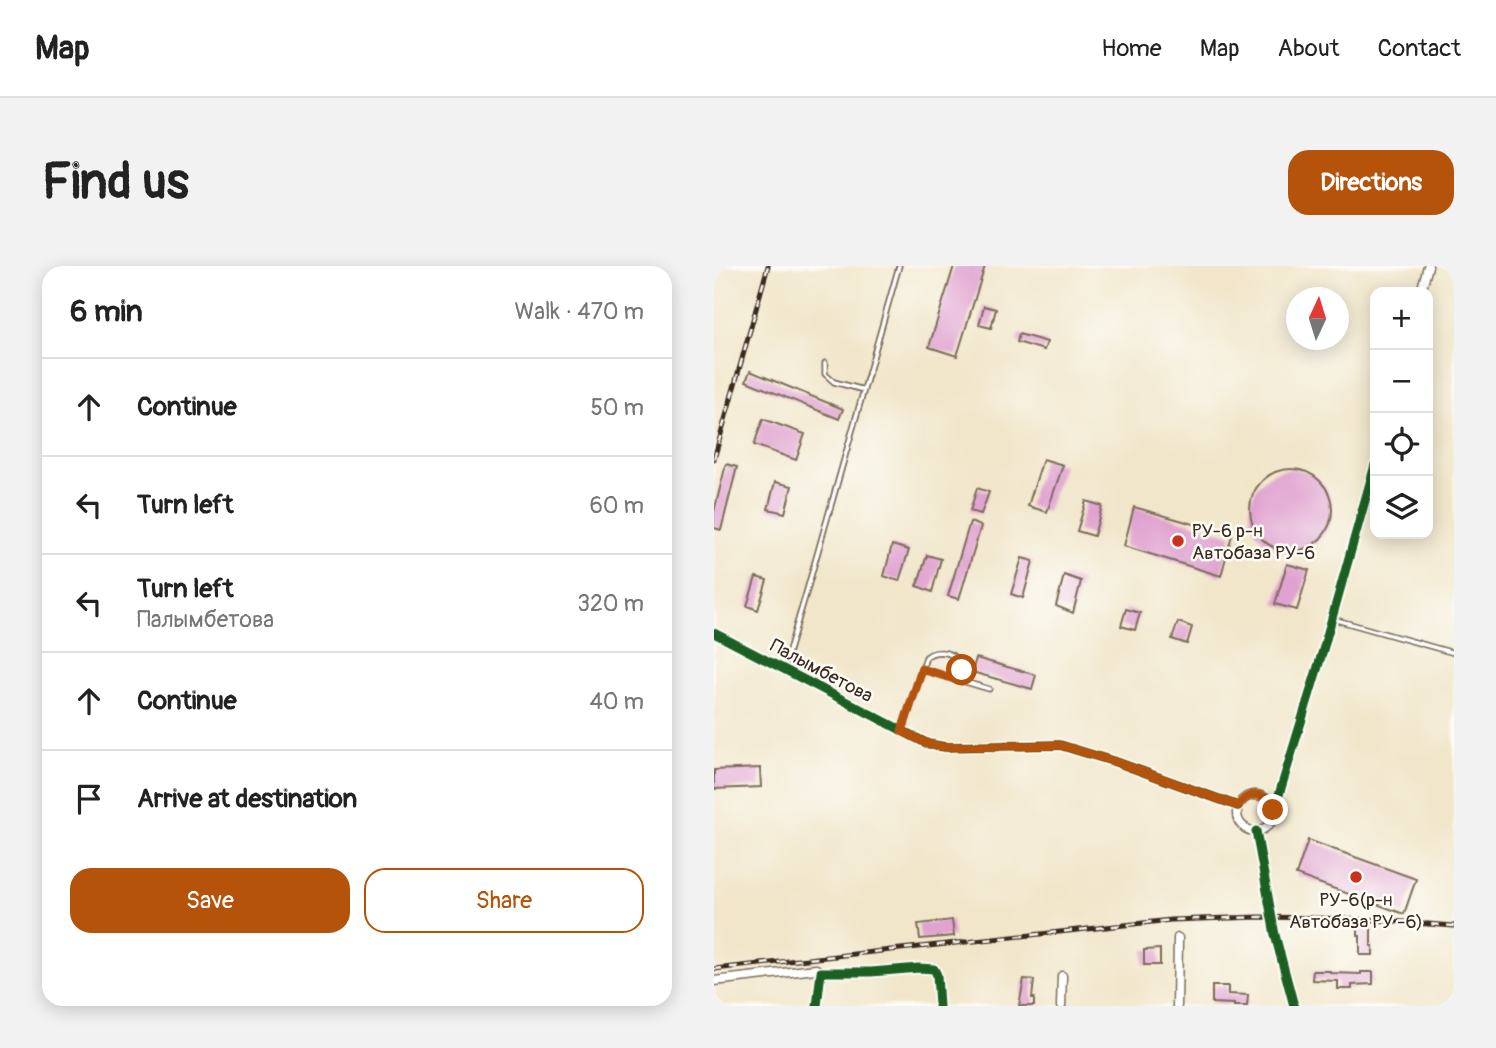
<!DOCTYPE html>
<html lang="en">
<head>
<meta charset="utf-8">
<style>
	:root { --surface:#fff; --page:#f2f2f2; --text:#222; --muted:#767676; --line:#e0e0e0; --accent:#b45309 }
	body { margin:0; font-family:Pangolin,sans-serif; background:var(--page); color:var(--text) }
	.controls { position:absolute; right:21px; top:21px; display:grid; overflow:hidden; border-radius:14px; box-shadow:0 4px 18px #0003 }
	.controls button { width:63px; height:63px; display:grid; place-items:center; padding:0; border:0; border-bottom:2px solid var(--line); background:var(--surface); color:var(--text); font:35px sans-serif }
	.compass { position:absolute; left:572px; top:21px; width:63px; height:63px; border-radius:50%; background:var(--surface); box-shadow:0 4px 18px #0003; rotate:4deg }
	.stop { position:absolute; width:21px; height:21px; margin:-16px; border:5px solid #b45309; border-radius:50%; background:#fff }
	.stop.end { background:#b45309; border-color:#fff; box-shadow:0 2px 7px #0008 }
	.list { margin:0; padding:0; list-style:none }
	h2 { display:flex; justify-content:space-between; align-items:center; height:91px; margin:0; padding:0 28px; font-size:30px }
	h2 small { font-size:23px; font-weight:400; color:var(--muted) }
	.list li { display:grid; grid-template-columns:46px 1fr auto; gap:21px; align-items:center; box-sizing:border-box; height:98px; padding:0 28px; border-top:2px solid var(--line) }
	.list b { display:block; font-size:26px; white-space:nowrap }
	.list p { margin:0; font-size:23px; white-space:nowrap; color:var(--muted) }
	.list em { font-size:23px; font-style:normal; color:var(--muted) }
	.actions { display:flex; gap:14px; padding:21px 28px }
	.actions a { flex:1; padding:16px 0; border:2px solid var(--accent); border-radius:21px; text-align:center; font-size:24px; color:var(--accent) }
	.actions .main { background:var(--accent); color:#fff }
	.icon { flex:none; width:38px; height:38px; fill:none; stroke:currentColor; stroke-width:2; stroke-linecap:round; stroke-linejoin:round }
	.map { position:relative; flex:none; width:740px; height:740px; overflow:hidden; border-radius:21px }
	header { display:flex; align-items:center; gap:42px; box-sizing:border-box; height:98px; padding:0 35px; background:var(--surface); border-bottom:2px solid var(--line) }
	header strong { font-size:33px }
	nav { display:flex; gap:38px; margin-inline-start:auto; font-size:24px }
	.intro { display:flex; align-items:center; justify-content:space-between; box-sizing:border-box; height:168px; padding:0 42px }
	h1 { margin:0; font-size:49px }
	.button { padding:18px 32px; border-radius:21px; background:var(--accent); color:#fff; font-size:24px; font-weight:700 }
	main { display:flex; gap:42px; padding:0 42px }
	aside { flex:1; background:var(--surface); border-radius:21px; box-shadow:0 4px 18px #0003 }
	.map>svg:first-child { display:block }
	.building { fill:#e0a2d0 }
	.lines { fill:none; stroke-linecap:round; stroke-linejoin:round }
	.lane-casing { stroke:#7b6c5a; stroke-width:7 }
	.street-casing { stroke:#7b6c5a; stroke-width:11 }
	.lane { stroke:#fff; stroke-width:3.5 }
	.street { stroke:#fff; stroke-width:8 }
	.rail-casing { stroke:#3b2a1e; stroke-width:5 }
	.rail { stroke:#fdfcf7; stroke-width:2.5; stroke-dasharray:8; stroke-linecap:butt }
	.cycleway-casing { stroke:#fdfcf7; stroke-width:13 }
	.cycleway { stroke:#1b5e20; stroke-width:9 }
	.route { stroke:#b45309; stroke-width:9 }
	.poi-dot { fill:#c8321e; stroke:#fdfcf7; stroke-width:2.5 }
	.labels { text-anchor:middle; stroke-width:5; stroke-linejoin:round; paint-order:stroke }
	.poi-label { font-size:19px; fill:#3b2a1e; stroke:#fdfcf7; text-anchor:start }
	.street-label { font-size:19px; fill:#3b2a1e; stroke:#fdfcf7 }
</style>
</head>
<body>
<header>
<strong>Map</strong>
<nav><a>Home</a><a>Map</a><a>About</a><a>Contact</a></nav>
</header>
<div class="intro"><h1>Find us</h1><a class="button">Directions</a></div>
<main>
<aside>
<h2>6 min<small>Walk · 470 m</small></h2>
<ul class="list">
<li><svg class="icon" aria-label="ahead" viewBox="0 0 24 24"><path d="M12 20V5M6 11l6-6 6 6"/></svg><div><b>Continue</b></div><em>50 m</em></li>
<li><svg class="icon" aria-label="left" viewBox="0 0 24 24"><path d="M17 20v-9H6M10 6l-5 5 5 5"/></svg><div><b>Turn left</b></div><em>60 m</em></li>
<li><svg class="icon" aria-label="left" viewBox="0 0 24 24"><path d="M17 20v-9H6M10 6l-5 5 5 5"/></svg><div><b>Turn left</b><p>Палымбетова</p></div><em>320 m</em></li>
<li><svg class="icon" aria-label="ahead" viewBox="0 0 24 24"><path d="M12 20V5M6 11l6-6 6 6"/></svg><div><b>Continue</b></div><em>40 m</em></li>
<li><svg class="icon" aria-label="arrive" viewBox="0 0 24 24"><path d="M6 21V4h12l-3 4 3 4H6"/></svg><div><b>Arrive at destination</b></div></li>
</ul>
<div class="actions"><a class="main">Save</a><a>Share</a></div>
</aside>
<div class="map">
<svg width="740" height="740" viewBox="0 0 740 740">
	<rect width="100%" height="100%" fill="#fdfcf7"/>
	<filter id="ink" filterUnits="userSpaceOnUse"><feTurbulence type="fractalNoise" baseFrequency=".0143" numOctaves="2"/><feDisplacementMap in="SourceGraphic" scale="14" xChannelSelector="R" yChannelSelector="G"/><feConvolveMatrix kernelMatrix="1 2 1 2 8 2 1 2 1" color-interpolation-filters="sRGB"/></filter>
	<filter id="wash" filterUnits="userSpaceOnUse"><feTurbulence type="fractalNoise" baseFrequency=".00686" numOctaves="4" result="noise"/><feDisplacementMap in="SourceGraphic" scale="28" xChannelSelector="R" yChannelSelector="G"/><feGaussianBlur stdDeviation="1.57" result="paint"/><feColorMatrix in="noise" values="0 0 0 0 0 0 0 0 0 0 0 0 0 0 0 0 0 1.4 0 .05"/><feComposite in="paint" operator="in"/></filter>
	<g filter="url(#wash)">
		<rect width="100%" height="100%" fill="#f1e6ca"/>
		<g id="blocks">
			<path class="building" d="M 240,0 L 271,0 L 243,90 L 215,81 Z
				M 270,40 L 282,43 L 277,62 L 265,59 Z
				M 305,68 L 333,76 L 330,84 L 303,76 Z
				M 36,105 L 129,143 L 125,153 L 32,115 Z
				M 49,153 L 91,168 L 82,194 L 40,179 Z
				M 329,193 L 349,199 L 333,246 L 314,240 Z
				M 12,198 L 23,201 L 7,264 L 0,262 L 0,246 Z
				M536 244a41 41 0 1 1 82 0a41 41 0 1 1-82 0Z
				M 61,216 L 78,220 L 71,247 L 54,243 Z
				M 263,222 L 275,226 L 267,248 L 256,245 Z
				M 372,235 L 388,240 L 380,270 L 363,265 Z
				M 420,241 L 518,269 L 507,310 L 410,280 Z
				M 256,256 L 267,260 L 245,333 L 234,330 Z
				M 178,279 L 195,284 L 185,315 L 170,310 Z
				M 213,289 L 227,293 L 218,326 L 203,320 Z
				M 308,292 L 319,295 L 309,332 L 297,328 Z
				M 573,298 L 595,304 L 583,344 L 561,338 Z
				M 350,309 L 367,315 L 359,347 L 342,340 Z
				M 42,311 L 53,314 L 44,344 L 33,340 Z
				M 412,343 L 426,347 L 421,364 L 407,360 Z
				M 464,356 L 478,361 L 473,378 L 458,373 Z
				M 262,392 L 322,409 L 318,423 L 258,406 Z
				M 46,502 L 47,521 L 0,523 L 0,504 Z
				M 594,574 L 702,613 L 690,648 L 582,609 Z
				M 238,654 L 240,670 L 206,673 L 204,658 Z
				M 644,661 L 657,661 L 657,680 L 659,680 L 659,689 L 646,689 L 646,670 L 644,670 Z
				M 446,683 L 446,699 L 430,699 L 430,684 Z
				M 599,705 L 616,705 L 616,707 L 647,708 L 647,706 L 659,706 L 659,718 L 638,719 L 638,723 L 624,723 L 624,715 L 598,714 Z
				M 310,713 L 320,714 L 318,732 L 320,732 L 320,740 L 305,740 Z
				M 498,720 L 514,720 L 514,728 L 534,729 L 533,740 L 520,740 L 520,738 L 498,737 Z"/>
		</g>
	</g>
	<g filter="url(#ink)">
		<use href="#blocks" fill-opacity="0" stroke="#7b6c5a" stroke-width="2"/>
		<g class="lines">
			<g class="lane-casing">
				<path id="lane" d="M 111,97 L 111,108 L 120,116 L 150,124
					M 619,353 L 740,387
					M 70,401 L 91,331 L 185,0
					M 207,403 L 275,423
					M 188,465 L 212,391 C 223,382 245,386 247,402 C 248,405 247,412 247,414"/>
			</g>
			<g class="street-casing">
				<path id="street" d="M 707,26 L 714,0
					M 0,367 L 214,478 L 231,481 L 346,479 L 405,497 L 524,540
					M523 547a18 18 0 1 1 36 0a18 18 0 1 1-36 0Z
					M 557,539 L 564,532 L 609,384 L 661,199
					M 542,565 L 561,669 L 580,740
					M 0,715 L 102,703 L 107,706
					M 103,740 L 107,706 L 157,706 L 205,702 L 220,703 L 223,709 L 225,740
					M 347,740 L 348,710
					M 463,740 L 464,672"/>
			</g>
			<use href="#lane" class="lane"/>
			<use href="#street" class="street"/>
			<g class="rail-casing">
				<path id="rail" d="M 0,193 L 54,0
					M 0,703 L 457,654 L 545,651 L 602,652 L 662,654 L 740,660"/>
			</g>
			<use href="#rail" class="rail"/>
			<g class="cycleway-casing">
				<path id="cycleway" d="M 0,367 L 214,478 L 231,481 L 346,479 L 405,497 L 524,540
					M 557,539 L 564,532 L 609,384 L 661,199
					M 542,565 L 561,669 L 580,740
					M 103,740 L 107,706 L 157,706 L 205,702 L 220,703 L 223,709 L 225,740"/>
			</g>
			<use href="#cycleway" class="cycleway"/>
		</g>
	</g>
	<g class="lines" filter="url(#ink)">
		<path class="route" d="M 248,404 L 247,415 L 208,403 L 188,465 L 214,478 L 231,481 L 346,479 L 405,497 L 524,540 C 535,524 553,525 559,544"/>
	</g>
	<g class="poi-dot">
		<circle cx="464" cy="275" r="7"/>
		<circle cx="642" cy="611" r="7"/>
	</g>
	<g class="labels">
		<g class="poi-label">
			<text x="478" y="271">РУ-6 р-н<tspan x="478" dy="22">Автобаза РУ-6</tspan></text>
			<text x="642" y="640" text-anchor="middle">РУ-6(р-н<tspan x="642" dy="22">Автобаза РУ -6)</tspan></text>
		</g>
		<g class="street-label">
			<text transform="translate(108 404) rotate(28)" y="7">Палымбетова</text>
		</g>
	</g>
</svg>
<div class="controls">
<button>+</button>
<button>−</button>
<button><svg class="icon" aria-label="locate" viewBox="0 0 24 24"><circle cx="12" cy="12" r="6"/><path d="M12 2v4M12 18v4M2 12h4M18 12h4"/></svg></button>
<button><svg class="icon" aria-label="layers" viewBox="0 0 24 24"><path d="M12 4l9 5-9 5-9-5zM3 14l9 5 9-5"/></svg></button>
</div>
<svg class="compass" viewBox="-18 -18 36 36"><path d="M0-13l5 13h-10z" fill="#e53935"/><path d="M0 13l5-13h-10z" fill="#767676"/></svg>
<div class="stop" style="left:248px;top:404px"></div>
<div class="stop end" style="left:559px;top:544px"></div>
</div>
</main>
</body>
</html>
